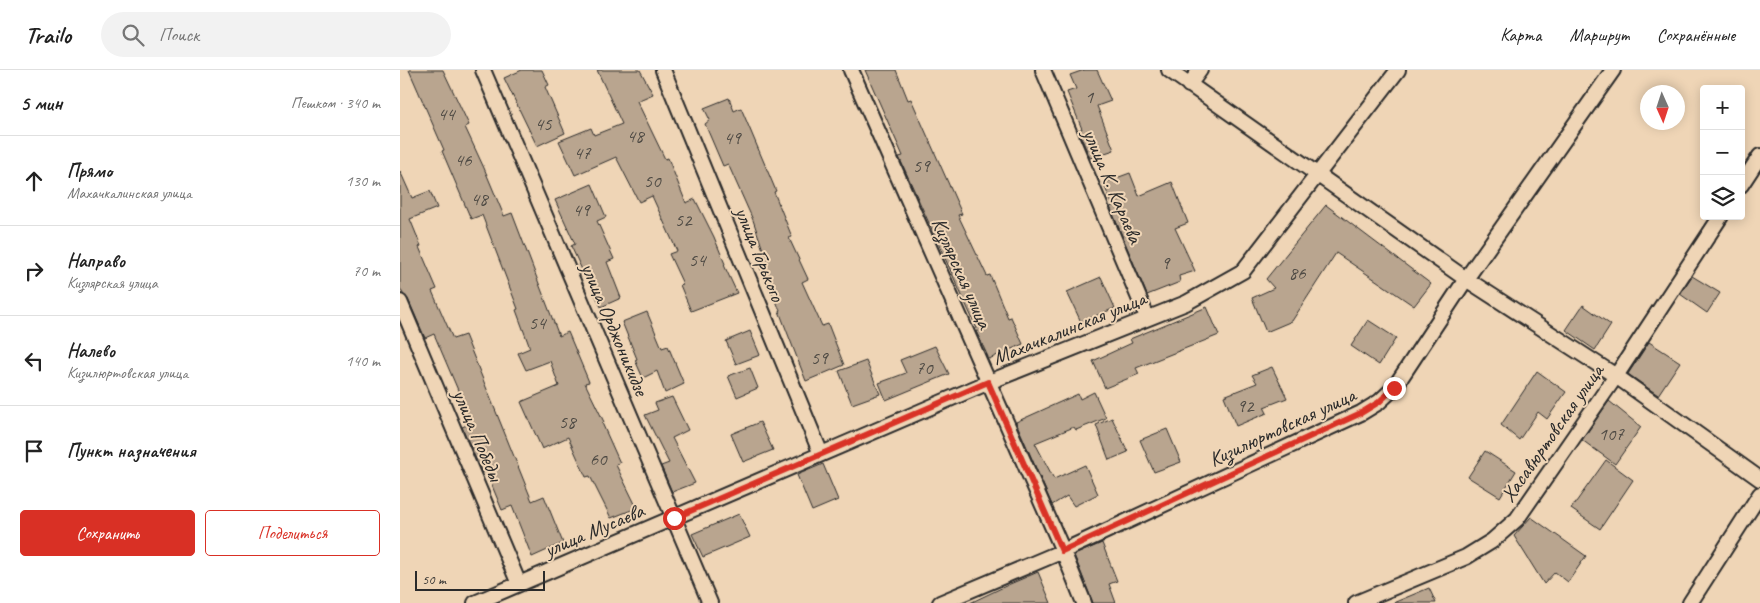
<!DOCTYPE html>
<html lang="ru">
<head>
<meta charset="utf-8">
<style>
	:root { --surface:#fff; --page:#f2f2f2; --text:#222; --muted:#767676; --line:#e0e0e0; --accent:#d93025 }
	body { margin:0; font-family:Caveat,sans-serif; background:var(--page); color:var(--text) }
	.controls { position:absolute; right:15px; top:15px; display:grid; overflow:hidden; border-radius:5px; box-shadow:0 2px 12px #0003 }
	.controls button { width:45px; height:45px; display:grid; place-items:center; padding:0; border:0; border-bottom:1px solid var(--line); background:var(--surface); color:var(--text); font:25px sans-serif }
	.compass { position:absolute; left:1240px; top:15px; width:45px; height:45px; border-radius:50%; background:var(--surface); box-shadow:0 2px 12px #0003; rotate:177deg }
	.scale { position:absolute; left:15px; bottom:12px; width:130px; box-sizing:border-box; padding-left:5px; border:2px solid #2b2b2b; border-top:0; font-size:14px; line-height:18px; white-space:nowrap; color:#2b2b2b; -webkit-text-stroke:4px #efd5b6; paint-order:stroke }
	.stop { position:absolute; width:15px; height:15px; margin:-11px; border:4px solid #d93025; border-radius:50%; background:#fff }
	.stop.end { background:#d93025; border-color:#fff; box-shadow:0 1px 5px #0008 }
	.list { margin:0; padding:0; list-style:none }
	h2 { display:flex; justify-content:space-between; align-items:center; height:65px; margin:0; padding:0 20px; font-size:21px }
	h2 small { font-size:16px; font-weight:400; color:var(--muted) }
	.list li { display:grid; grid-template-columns:32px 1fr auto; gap:15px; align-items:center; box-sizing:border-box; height:90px; padding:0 20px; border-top:1px solid var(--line) }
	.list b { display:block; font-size:19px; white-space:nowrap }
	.list p { margin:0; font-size:16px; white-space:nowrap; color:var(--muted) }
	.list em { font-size:16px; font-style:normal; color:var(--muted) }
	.actions { display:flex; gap:10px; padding:15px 20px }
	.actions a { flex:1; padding:11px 0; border:1px solid var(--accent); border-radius:5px; text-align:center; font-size:18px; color:var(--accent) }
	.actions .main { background:var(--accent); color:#fff }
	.icon { flex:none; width:28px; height:28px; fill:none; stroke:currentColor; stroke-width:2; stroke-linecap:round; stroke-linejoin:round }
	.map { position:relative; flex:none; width:1360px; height:533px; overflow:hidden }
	header { display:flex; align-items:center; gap:30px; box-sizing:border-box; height:70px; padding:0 25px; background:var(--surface); border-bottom:1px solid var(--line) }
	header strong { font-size:24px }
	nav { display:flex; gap:28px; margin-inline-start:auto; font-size:18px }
	.search { width:350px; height:45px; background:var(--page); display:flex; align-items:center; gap:12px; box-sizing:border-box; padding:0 18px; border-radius:28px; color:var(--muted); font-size:19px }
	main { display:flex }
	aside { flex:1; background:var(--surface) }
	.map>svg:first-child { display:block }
	.building { fill:#b9a58f; stroke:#2b2b2b }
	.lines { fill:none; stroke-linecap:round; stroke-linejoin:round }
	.minor-casing { stroke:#2b2b2b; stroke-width:18 }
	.minor { stroke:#efd5b6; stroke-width:14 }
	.route { stroke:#d93025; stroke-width:6 }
	.labels { text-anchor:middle; stroke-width:4; stroke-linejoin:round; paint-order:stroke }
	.number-label { font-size:19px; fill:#4e4a44 }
	.street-label { font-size:21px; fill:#2b2b2b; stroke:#efd5b6 }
</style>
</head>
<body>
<header>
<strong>Trailo</strong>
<div class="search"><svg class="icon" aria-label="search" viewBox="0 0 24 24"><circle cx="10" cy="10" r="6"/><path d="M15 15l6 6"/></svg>Поиск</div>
<nav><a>Карта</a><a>Маршрут</a><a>Сохранённые</a></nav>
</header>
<main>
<aside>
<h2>5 мин<small>Пешком · 340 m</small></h2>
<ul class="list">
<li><svg class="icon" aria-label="ahead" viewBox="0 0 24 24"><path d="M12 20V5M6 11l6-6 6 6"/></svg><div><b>Прямо</b><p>Махачкалинская улица</p></div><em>130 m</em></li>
<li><svg class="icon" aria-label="right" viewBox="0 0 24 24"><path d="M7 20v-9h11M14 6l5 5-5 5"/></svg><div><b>Направо</b><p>Кизлярская улица</p></div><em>70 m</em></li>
<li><svg class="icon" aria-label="left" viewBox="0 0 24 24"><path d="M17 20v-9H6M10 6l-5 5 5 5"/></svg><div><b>Налево</b><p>Кизилюртовская улица</p></div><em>140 m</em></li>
<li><svg class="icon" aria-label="arrive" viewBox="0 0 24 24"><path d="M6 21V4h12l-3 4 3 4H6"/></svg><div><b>Пункт назначения</b></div></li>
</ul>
<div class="actions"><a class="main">Сохранить</a><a>Поделиться</a></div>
</aside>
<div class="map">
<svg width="1360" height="533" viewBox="0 0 1360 533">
	<rect width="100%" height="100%" fill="#efd5b6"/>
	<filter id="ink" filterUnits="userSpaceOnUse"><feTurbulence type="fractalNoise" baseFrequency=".02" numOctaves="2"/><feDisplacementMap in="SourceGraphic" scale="10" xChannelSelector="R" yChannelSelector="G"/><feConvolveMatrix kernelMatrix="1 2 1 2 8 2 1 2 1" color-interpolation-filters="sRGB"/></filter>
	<g filter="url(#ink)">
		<path class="building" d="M 9,0 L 43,0 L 69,55 L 65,57 L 84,98 L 104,146 L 112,143 L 159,266 L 168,262 L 189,312 L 185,313 L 204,352 L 202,353 L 220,393 L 216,395 L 237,438 L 211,448 L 190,406 L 186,407 L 168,367 L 142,379 L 121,332 L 159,316 L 150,291 L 126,300 L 118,283 L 130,278 L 116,240 L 118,239 L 82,145 L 71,149 L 42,81 L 44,80 Z
			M 122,0 L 142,0 L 149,15 L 145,17 L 165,63 L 137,76 L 104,8 Z
			M 197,0 L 240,0 L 253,24 L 237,31 L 265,89 L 268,88 L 286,133 L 295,129 L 314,167 L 325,194 L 324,195 L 337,223 L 291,241 L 280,215 L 283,214 L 269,184 L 277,181 L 252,126 L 239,132 L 216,87 L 175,105 L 159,71 L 191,58 L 194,65 L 222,54 Z
			M 465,0 L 496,0 L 508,30 L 511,29 L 562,144 L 558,145 L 587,206 L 590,205 L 608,248 L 611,247 L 623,274 L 589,289 L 576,261 L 578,261 L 499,87 L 503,86 Z
			M 684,0 L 697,0 L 711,31 L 697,36 L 714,80 L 690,88 L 678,60 L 682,59 L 667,22 L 676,19 L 670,5 Z
			M 329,28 L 334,41 L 341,38 L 376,121 L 374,122 L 392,167 L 389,168 L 408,209 L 402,212 L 422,256 L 428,254 L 444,295 L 406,311 L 379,241 L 380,240 L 358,193 L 366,189 L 353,150 L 328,94 L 323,96 L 305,54 L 310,50 L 304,38 Z
			M 0,101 L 12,128 L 30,121 L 37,138 L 10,149 L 21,176 L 19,177 L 37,219 L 32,221 L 53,269 L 65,265 L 132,431 L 144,426 L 163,473 L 132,487 L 112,436 L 102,440 L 86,401 L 82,403 L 62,357 L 72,353 L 34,264 L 25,268 L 8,229 L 3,224 L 0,218 Z
			M 730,103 L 739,126 L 772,112 L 788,153 L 775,158 L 795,201 L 779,206 L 780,212 L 747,225 L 710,137 L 713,136 L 703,113 Z
			M 192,114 L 206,147 L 197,151 L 214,189 L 207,192 L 221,228 L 201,237 L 185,201 L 183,202 L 171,176 L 175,174 L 155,130 Z
			M 926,135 L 1031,214 L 1014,236 L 936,183 L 892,251 L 866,262 L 852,228 L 874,218 L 866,209 Z
			M 1292,206 L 1320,223 L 1307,243 L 1280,224 Z
			M 701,207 L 715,238 L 681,252 L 667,222 Z
			M 1183,235 L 1211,255 L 1195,280 L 1166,260 Z
			M 807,237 L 819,265 L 736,298 L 739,304 L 705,318 L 693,291 L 732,273 L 730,269 Z
			M 247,242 L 262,278 L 268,276 L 284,314 L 265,323 L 257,301 L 243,308 L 235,290 L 237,289 L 222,252 Z
			M 968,250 L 996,268 L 979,295 L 951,276 Z
			M 350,261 L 360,285 L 336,294 L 326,271 Z
			M 1249,272 L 1280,292 L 1258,325 L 1228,304 Z
			M 535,276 L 549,304 L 486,330 L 479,313 L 506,303 L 500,290 Z
			M 466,291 L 480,324 L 452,334 L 439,301 Z
			M 872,297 L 887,328 L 864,337 L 867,343 L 836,356 L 824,326 L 857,313 L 852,305 Z
			M 350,298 L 358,318 L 337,327 L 328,306 Z
			M 1137,301 L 1166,322 L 1147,349 L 1138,342 L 1119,370 L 1101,355 Z
			M 694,322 L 706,348 L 676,360 L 674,357 L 635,373 L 654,409 L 685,395 L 698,424 L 674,436 L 667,426 L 652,435 L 616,352 L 678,324 L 680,329 Z
			M 272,327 L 288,360 L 272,368 L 295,413 L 272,422 L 261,396 L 269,393 L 245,345 L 258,340 L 255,333 Z
			M 1209,331 L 1241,357 L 1215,394 L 1182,370 Z
			M 712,348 L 728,382 L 709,390 L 696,355 Z
			M 360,352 L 373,380 L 343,392 L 331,364 Z
			M 767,359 L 781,392 L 754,402 L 740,370 Z
			M 1085,381 L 1116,401 L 1100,427 L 1068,407 Z
			M 1206,390 L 1233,410 L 1200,459 L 1171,439 Z
			M 423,394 L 438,430 L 412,441 L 397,405 Z
			M 339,444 L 350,467 L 303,487 L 292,464 Z
			M 1131,447 L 1186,486 L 1168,512 L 1155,502 L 1144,514 L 1114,466 Z
			M 702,473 L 717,511 L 709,514 L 716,533 L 693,533 L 674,485 Z
			M 638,502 L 651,533 L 570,533 L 610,514 Z
			M 1029,518 L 1036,533 L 993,533 Z"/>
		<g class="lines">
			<g class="minor-casing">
				<path id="minor" d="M 83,0 L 310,533
					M 263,0 L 421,384
					M 451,0 L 663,481 L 684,533
					M 643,0 L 747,247
					M 769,0 L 1066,209 L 1216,306 L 1360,409
					M 789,15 L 800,0
					M 1341,115 L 1360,86
					M 0,232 L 119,514
					M 75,533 L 589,312 L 786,233 L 843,201 L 998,0
					M 540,533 L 663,481 L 961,343 L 979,332 L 994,318 L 1066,209 L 1213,0
					M 956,533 L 1066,487 L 1092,471 L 1117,449 L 1216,306 L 1321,146
					M 1290,533 L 1360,424"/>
			</g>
			<use href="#minor" class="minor"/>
		</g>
	</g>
	<g class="lines" filter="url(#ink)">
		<path class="route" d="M 274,448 L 588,312 L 662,481 L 961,343 L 979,332 L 994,318"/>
	</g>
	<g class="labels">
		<g class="number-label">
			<text x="689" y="33">1</text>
			<text x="46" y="50">44</text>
			<text x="143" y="60">45</text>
			<text x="235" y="72">48</text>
			<text x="332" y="74">49</text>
			<text x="182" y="89">47</text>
			<text x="63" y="96">46</text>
			<text x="521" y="102">59</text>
			<text x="252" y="117">50</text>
			<text x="79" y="135">48</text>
			<text x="181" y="146">49</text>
			<text x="283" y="156">52</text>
			<text x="297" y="196">54</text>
			<text x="765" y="199">9</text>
			<text x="897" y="209">86</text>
			<text x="137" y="259">54</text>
			<text x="419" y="294">59</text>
			<text x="524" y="304">70</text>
			<text x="845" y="342">92</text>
			<text x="167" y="358">58</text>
			<text x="1211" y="370">107</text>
			<text x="198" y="395">60</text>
		</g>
		<g class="street-label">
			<text transform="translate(713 116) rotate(67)" y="7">улица К. Караева</text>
			<text transform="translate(360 184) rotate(68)" y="7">улица Горького</text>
			<text transform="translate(562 203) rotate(66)" y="7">Кизлярская улица</text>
			<text transform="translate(669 258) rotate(-22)" y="7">Махачкалинская улица</text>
			<text transform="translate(215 259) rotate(67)" y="7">улица Орджоникидзе</text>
			<text transform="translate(882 357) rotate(-25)" y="7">Кизилюртовская улица</text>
			<text transform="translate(1152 363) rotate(-55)" y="7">Хасавюртовская улица</text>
			<text transform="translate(78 365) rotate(67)" y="7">улица Победы</text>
			<text transform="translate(194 460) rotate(-23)" y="7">улица Мусаева</text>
		</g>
	</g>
</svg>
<div class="controls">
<button>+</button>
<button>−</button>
<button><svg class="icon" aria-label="layers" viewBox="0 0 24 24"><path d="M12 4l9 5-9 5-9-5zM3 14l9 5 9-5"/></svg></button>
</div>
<svg class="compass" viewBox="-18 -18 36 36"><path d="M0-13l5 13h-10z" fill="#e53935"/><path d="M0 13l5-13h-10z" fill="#767676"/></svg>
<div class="scale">50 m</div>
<div class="stop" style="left:274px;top:448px"></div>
<div class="stop end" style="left:994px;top:318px"></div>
</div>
</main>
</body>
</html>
